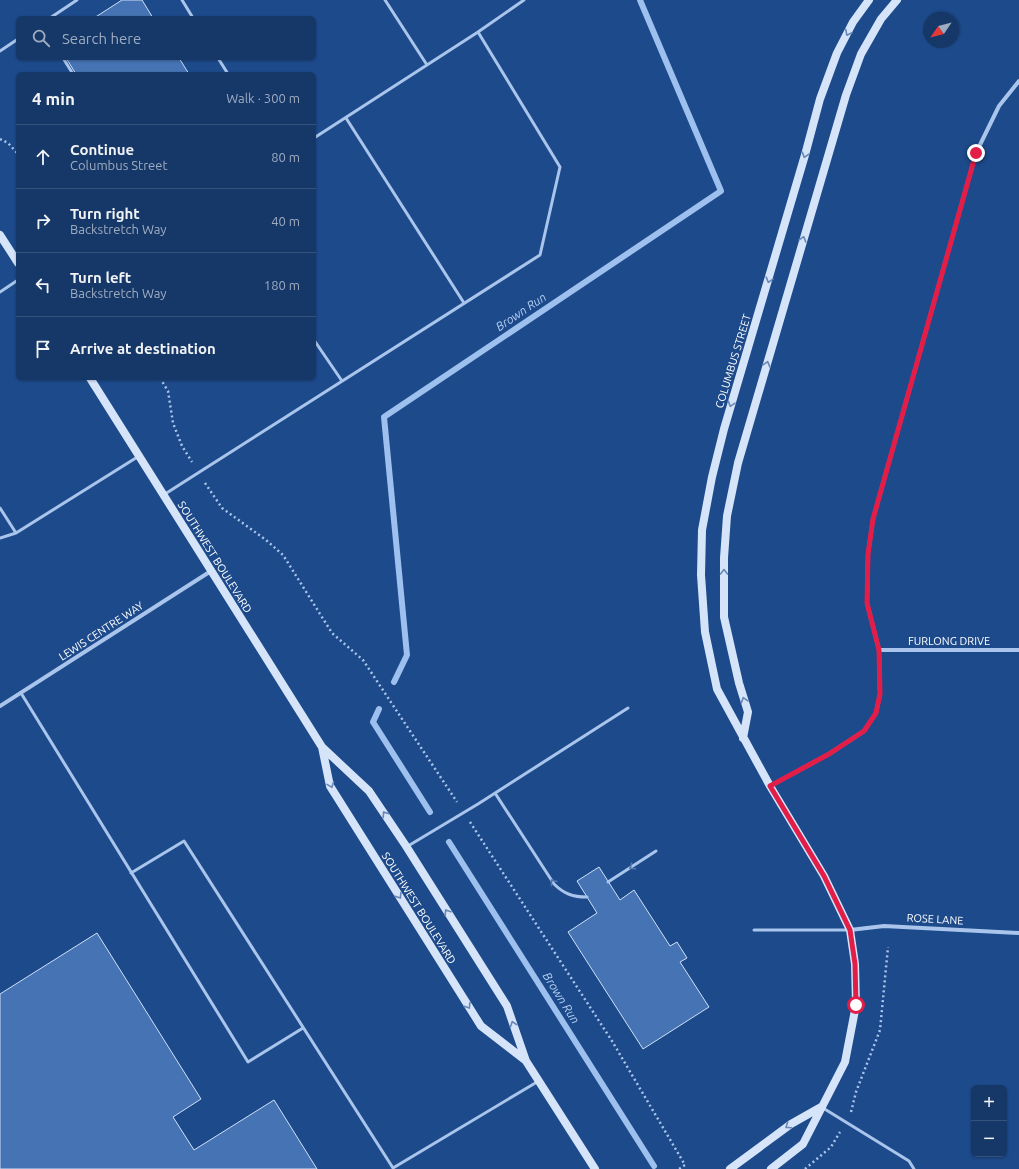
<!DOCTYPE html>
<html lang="en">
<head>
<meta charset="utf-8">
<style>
	:root { --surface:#163868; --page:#1f3f6e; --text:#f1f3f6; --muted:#9eacc0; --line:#35527c }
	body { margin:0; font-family:Ubuntu,sans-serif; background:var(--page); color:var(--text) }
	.controls { position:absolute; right:12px; bottom:12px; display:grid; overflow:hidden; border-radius:6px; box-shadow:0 1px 3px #0004 }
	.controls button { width:36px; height:36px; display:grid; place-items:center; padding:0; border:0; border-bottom:1px solid var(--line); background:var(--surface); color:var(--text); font:20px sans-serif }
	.compass { position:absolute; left:923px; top:12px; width:36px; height:36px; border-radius:50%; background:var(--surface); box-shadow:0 1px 3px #0004; rotate:235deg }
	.stop { position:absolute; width:12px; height:12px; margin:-9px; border:3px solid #e11d48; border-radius:50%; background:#fff }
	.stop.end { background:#e11d48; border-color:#fff; box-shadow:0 1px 4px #0008 }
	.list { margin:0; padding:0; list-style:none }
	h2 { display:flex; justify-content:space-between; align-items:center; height:52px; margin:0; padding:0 16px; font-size:17px }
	h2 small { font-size:13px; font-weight:400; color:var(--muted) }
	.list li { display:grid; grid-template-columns:26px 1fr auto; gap:12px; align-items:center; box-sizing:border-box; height:64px; padding:0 16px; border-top:1px solid var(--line) }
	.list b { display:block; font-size:15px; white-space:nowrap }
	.list p { margin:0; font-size:13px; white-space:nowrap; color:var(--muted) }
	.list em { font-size:13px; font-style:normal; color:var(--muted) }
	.icon { flex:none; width:22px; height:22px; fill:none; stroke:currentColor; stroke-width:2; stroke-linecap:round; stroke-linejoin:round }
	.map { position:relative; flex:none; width:1019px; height:1169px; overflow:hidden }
	.search { position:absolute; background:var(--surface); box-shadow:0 1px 3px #0004; left:16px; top:16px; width:300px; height:44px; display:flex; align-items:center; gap:10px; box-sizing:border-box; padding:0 14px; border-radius:6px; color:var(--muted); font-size:15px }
	.panel { position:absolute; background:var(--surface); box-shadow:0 1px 3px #0004; left:16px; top:72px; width:300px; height:308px; border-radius:6px }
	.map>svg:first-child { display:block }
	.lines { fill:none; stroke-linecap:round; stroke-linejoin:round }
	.stream { stroke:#9dc0ee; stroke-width:6 }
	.building { fill:#4673b3; stroke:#cfe0f9 }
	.path { stroke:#a9c5ec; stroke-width:2.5; stroke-dasharray:2 3; stroke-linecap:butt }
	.lane { stroke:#a9c5ec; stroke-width:3 }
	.street { stroke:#a9c5ec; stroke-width:4 }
	.secondary { stroke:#d6e4f9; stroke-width:8 }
	.oneway { stroke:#6788b7 }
	.oneway2 { stroke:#4e75ad }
	.route { stroke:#e11d48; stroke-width:5 }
	.labels { text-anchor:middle; stroke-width:3.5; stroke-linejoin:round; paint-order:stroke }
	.street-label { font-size:11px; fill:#fff; stroke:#1d4a8b }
	.water-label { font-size:12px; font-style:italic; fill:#b5d0f3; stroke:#1d4a8b }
</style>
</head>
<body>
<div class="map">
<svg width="1019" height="1169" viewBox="0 0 1019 1169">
	<rect width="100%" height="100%" fill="#1d4a8b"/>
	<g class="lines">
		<path class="stream" d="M 394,682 L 407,655 L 384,417 L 721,191 L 640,0
			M 379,709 L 373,722 L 430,812
			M 449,842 L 654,1166"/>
	</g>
	<path class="building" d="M 122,0 L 142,0 L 153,18 L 94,18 Z
		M 66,58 L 179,58 L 189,74 L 76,74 Z
		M 599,867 L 620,900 L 634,890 L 670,946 L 677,942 L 687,958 L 680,962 L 709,1007 L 643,1049 L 568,932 L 597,913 L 577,881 Z
		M 97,933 L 201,1099 L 173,1117 L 194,1150 L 274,1100 L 317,1169 L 0,1169 L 0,994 Z"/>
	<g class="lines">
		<path class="path" d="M 0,139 L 8,143 L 18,154
			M 160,378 L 168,391 L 173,423 L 182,446 L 192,462
			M 205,483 L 222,508 L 266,540 L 283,555 L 332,633 L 363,660 L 457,802
			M 470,822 L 612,1041 L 685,1165 L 679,1169
			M 851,1112 L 856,1092 L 880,1030 L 888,947
			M 805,1169 L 831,1147 L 840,1132"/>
		<path class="lane" d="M 182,0 L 193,18
			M 385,0 L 427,65
			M 50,18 L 77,0
			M 0,51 L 18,39
			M 63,58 L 73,74
			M 218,58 L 228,74
			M 346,118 L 464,303
			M 314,138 L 478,32
			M 0,292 L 18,280
			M 314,340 L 342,381
			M 165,494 L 540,255 L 560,167 L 478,32 L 524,0
			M 0,508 L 16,533 L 139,456
			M 0,538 L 16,533
			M 21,693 L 248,1062 L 303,1028
			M 495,793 L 554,884 C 564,894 573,897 587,897
			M 408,846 L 478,804 L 628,708
			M 131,873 L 184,841 L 393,1168 L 537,1082
			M 608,882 L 656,851
			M 754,930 L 848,930
			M 823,1108 L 909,1161 L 914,1169"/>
		<path class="street" d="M 879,650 L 1019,650
			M 0,706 L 211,571
			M 770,786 L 829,754 L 864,731 L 876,713 L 880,694 L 879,650 L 867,603 L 868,554 L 873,519 L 976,153 L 999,106 L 1019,81
			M 850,930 L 884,926 L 1019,933"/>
		<path class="secondary" d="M 0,235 L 18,263
			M 90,378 L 322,747 L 369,791 L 406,846 L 507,1006 L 526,1061 L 595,1169
			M 743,738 L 748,712 L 739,683 L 724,617 L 724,558 L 727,516 L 738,463 L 846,95 L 861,54 L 881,19 L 897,0
			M 322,747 L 330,786 L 481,1026 L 525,1060
			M 730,1169 L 791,1124 L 821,1107
			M 771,1169 L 803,1144 L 845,1062 L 856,1005 L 855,964 L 850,930 L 824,876 L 770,786 L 717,689 L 705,632 L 701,575 L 702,530 L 712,477 L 724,429 L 805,155 L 820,99 L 837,53 L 853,22 L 869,0"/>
	</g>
	<defs><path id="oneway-chevron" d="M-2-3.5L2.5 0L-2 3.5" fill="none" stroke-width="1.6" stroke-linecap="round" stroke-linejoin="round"/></defs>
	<g class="oneway">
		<use href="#oneway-chevron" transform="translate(848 33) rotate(117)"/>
		<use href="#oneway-chevron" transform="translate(805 155) rotate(106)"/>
		<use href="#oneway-chevron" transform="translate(803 239) rotate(-74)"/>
		<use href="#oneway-chevron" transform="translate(769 280) rotate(106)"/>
		<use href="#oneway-chevron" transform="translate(767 364) rotate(-74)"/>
		<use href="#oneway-chevron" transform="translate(731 404) rotate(107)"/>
		<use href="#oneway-chevron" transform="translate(724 572) rotate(-90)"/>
		<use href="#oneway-chevron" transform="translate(744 700) rotate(-107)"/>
		<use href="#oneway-chevron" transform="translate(331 785) rotate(69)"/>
		<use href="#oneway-chevron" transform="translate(385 814) rotate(-123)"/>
		<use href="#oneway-chevron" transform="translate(399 896) rotate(58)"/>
		<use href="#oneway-chevron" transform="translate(447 912) rotate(-122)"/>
		<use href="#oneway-chevron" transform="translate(468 1006) rotate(58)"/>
		<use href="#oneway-chevron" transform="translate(513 1024) rotate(-109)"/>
		<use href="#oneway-chevron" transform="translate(788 1126) rotate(146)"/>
	</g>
	<g class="oneway2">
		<use href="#oneway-chevron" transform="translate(632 867) rotate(146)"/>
		<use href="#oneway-chevron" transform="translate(553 882) rotate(-127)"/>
	</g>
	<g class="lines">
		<path class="route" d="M 856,1005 L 855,964 L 850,930 L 824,876 L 770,786 L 829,754 L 864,731 L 876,713 L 880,694 L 879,650 L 867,603 L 868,554 L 873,519 L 976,153"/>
	</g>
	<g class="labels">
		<g class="street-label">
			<text transform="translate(733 361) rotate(-73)" y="4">COLUMBUS STREET</text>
			<text transform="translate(215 557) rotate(58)" y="4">SOUTHWEST BOULEVARD</text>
			<text transform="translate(101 631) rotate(-33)" y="4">LEWIS CENTRE WAY</text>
			<text x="949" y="645">FURLONG DRIVE</text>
			<text transform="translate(419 908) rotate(58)" y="4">SOUTHWEST BOULEVARD</text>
			<text transform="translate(935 919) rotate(3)" y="4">ROSE LANE</text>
		</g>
		<g class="water-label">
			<text transform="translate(521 312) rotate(-34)" y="4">Brown Run</text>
			<text transform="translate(561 998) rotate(58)" y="4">Brown Run</text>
		</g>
	</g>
</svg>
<div class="controls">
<button>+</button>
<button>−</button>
</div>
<svg class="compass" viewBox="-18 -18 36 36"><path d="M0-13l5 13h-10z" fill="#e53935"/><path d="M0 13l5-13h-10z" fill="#9eacc0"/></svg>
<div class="stop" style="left:856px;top:1005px"></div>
<div class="stop end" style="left:976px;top:153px"></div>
<div class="search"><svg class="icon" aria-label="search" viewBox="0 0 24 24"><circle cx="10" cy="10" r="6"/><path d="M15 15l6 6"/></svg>Search here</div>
<section class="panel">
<h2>4 min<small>Walk · 300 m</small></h2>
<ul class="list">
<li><svg class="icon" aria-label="ahead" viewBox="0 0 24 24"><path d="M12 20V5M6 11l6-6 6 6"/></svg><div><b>Continue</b><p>Columbus Street</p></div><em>80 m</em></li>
<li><svg class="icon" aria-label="right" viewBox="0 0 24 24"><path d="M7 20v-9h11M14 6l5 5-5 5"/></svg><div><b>Turn right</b><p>Backstretch Way</p></div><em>40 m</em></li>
<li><svg class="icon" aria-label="left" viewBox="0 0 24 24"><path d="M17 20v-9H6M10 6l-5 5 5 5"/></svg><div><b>Turn left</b><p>Backstretch Way</p></div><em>180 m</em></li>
<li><svg class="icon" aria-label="arrive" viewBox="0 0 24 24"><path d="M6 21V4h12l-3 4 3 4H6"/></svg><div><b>Arrive at destination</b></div></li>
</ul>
</section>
</div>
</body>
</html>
